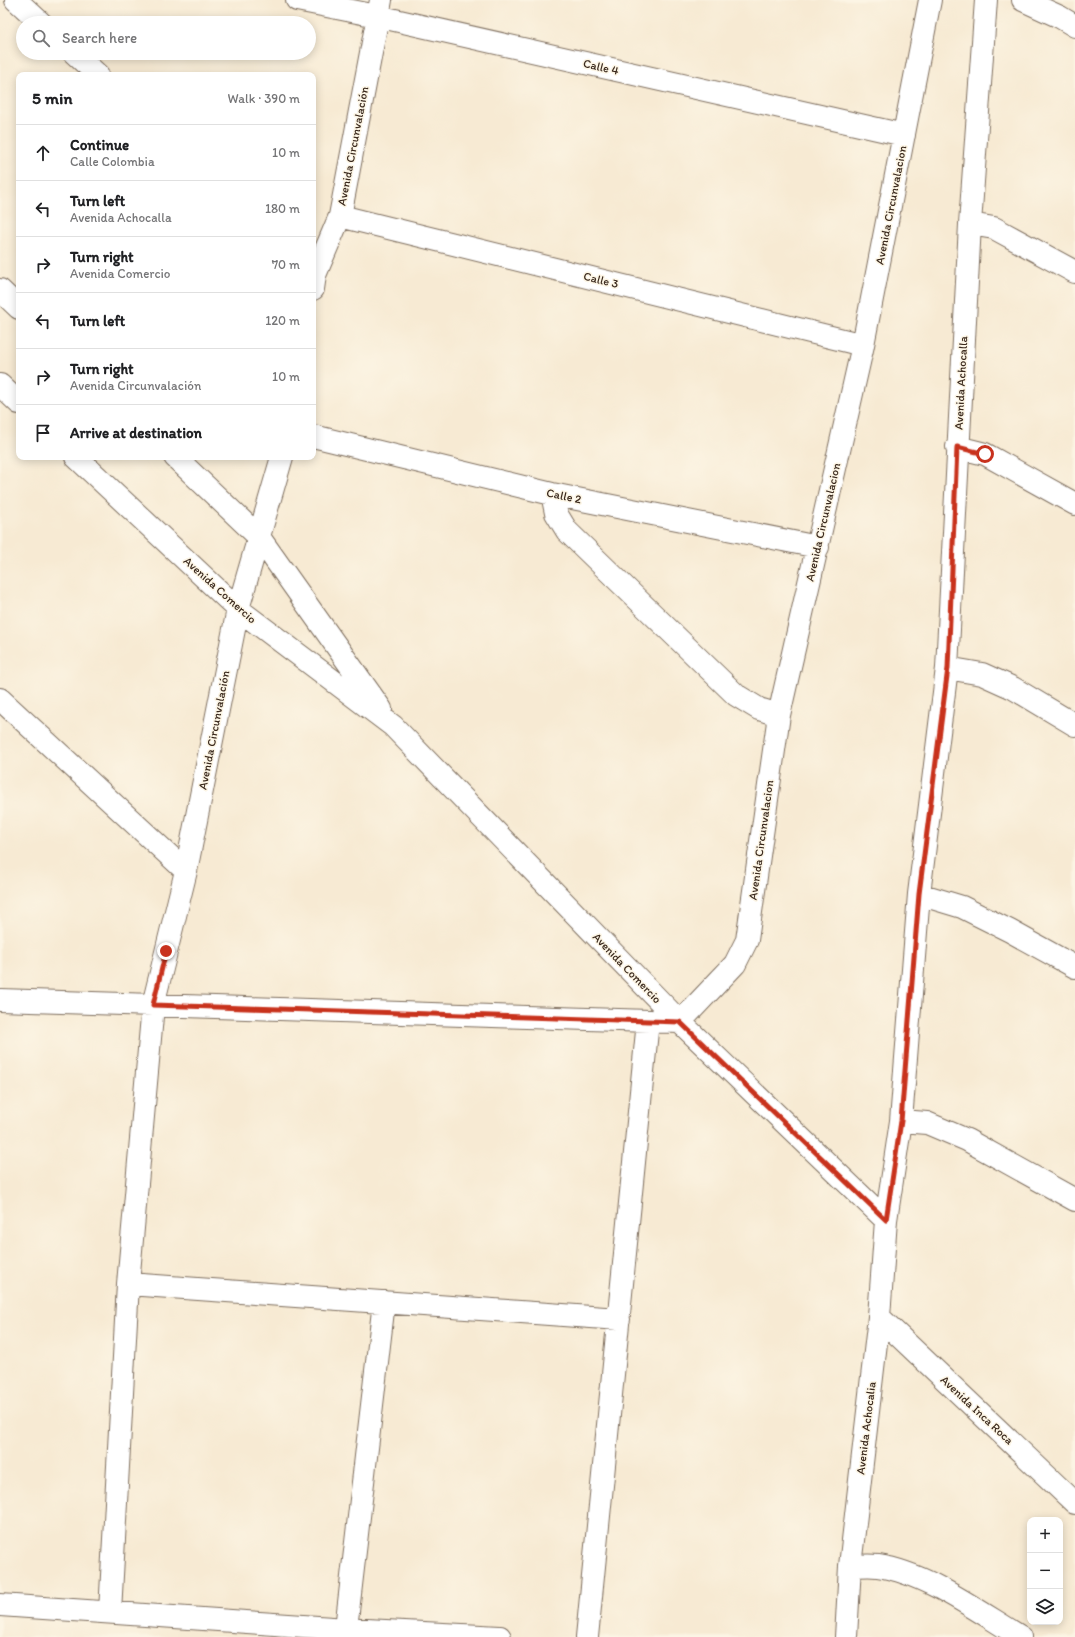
<!DOCTYPE html>
<html lang="en">
<head>
<meta charset="utf-8">
<style>
	:root { --surface:#fff; --page:#f2f2f2; --text:#202124; --muted:#757577; --line:#e0e0e0 }
	body { margin:0; font-family:Itim,sans-serif; background:var(--page); color:var(--text) }
	.controls { position:absolute; right:12px; bottom:12px; display:grid; overflow:hidden; border-radius:8px; box-shadow:0 2px 10px #0003 }
	.controls button { width:36px; height:36px; display:grid; place-items:center; padding:0; border:0; border-bottom:1px solid var(--line); background:var(--surface); color:var(--text); font:20px sans-serif }
	.stop { position:absolute; width:12px; height:12px; margin:-9px; border:3px solid #c8321e; border-radius:50%; background:#fff }
	.stop.end { background:#c8321e; border-color:#fff; box-shadow:0 1px 4px #0008 }
	.list { margin:0; padding:0; list-style:none }
	h2 { display:flex; justify-content:space-between; align-items:center; height:52px; margin:0; padding:0 16px; font-size:17px }
	h2 small { font-size:13px; font-weight:400; color:var(--muted) }
	.list li { display:grid; grid-template-columns:26px 1fr auto; gap:12px; align-items:center; box-sizing:border-box; height:56px; padding:0 16px; border-top:1px solid var(--line) }
	.list b { display:block; font-size:15px; white-space:nowrap }
	.list p { margin:0; font-size:13px; white-space:nowrap; color:var(--muted) }
	.list em { font-size:13px; font-style:normal; color:var(--muted) }
	.icon { flex:none; width:22px; height:22px; fill:none; stroke:currentColor; stroke-width:2; stroke-linecap:round; stroke-linejoin:round }
	.map { position:relative; flex:none; width:1075px; height:1637px; overflow:hidden }
	.search { position:absolute; background:var(--surface); box-shadow:0 2px 10px #0003; left:16px; top:16px; width:300px; height:44px; display:flex; align-items:center; gap:10px; box-sizing:border-box; padding:0 14px; border-radius:22px; color:var(--muted); font-size:15px }
	.panel { position:absolute; background:var(--surface); box-shadow:0 2px 10px #0003; left:16px; top:72px; width:300px; height:388px; border-radius:8px }
	.map>svg:first-child { display:block }
	.lines { fill:none; stroke-linecap:round; stroke-linejoin:round }
	.minor-casing { stroke:#7d6d5d; stroke-width:24 }
	.minor { stroke:#fff; stroke-width:22 }
	.route { stroke:#c8321e; stroke-width:5 }
	.labels { text-anchor:middle; stroke-width:3; stroke-linejoin:round; paint-order:stroke }
	.street-label { font-size:12px; fill:#3b2a1e; stroke:#fcf5e5 }
</style>
</head>
<body>
<div class="map">
<svg width="1075" height="1637" viewBox="0 0 1075 1637">
	<rect width="100%" height="100%" fill="#fcf5e5"/>
	<filter id="ink" filterUnits="userSpaceOnUse"><feTurbulence type="fractalNoise" baseFrequency=".025" numOctaves="2"/><feDisplacementMap in="SourceGraphic" scale="8" xChannelSelector="R" yChannelSelector="G"/><feConvolveMatrix kernelMatrix="1 2 1 2 8 2 1 2 1" color-interpolation-filters="sRGB"/></filter>
	<filter id="wash" filterUnits="userSpaceOnUse"><feTurbulence type="fractalNoise" baseFrequency=".012" numOctaves="4" result="noise"/><feDisplacementMap in="SourceGraphic" scale="16" xChannelSelector="R" yChannelSelector="G"/><feGaussianBlur stdDeviation="0.9" result="paint"/><feColorMatrix in="noise" values="0 0 0 0 0 0 0 0 0 0 0 0 0 0 0 0 0 1.4 0 .05"/><feComposite in="paint" operator="in"/></filter>
	<g filter="url(#wash)">
		<rect width="100%" height="100%" fill="#f7ead3"/>
	</g>
	<g filter="url(#ink)">
		<g class="lines">
			<g class="minor-casing">
				<path id="minor" d="M 16,0 L 41,23
					M 297,0 L 377,16 L 904,135
					M 1023,0 L 1060,17 L 1075,26
					M 74,53 L 98,75
					M 340,216 L 863,345
					M 970,224 L 994,228 L 1075,272
					M 313,289 L 315,275 L 340,216 L 381,0
					M 0,290 L 19,308
					M 0,385 L 19,403
					M 313,436 L 552,494 L 818,547
					M 957,447 L 985,454 L 1075,504
					M 76,457 L 238,609 L 393,726 L 680,1022 L 886,1220
					M 175,457 L 259,537 L 381,709
					M 552,494 L 556,513 L 567,531 L 736,695 L 759,709 L 779,715
					M 947,668 L 982,674 L 1013,688 L 1075,725
					M 0,699 L 186,871
					M 919,894 L 962,907 L 1010,931 L 1075,967
					M 0,1000 L 680,1022
					M 680,1022 L 735,964 L 747,940 L 779,715 L 863,345 L 930,0
					M 901,1121 L 927,1123 L 967,1140 L 1075,1200
					M 128,1284 L 619,1319
					M 879,1317 L 1075,1503
					M 850,1566 C 859,1566 869,1565 878,1566 C 927,1573 979,1612 1021,1637
					M 0,1605 L 347,1629 L 500,1637
					M 110,1612 L 128,1284 L 153,1005 L 186,871 L 238,609 L 282,457
					M 345,1637 L 384,1302
					M 587,1637 L 648,1021
					M 846,1637 L 850,1566 L 879,1317 L 886,1220 L 901,1121 L 919,894 L 947,668 L 970,224 L 986,0"/>
			</g>
			<use href="#minor" class="minor"/>
		</g>
	</g>
	<g class="lines" filter="url(#ink)">
		<path class="route" d="M 166,951 L 153,1005 L 680,1022 L 886,1220 L 901,1121 L 919,894 L 948,668 L 957,447 L 985,454"/>
	</g>
	<g class="labels">
		<g class="street-label">
			<text transform="translate(601 67) rotate(13)" y="4">Calle 4</text>
			<text transform="translate(353 146) rotate(-79)" y="4">Avenida Circunvalación</text>
			<text transform="translate(891 205) rotate(-79)" y="4">Avenida Circunvalacion</text>
			<text transform="translate(601 280) rotate(14)" y="4">Calle 3</text>
			<text transform="translate(961 383) rotate(-87)" y="4">Avenida Achocalla</text>
			<text transform="translate(564 496) rotate(12)" y="4">Calle 2</text>
			<text transform="translate(823 522) rotate(-77)" y="4">Avenida Circunvalacion</text>
			<text transform="translate(220 590) rotate(42)" y="4">Avenida Comercio</text>
			<text transform="translate(214 730) rotate(-79)" y="4">Avenida Circunvalación</text>
			<text transform="translate(761 840) rotate(-82)" y="4">Avenida Circunvalacion</text>
			<text transform="translate(627 968) rotate(46)" y="4">Avenida Comercio</text>
			<text transform="translate(977 1410) rotate(43)" y="4">Avenida Inca Roca</text>
			<text transform="translate(866 1428) rotate(-83)" y="4">Avenida Achocalia</text>
		</g>
	</g>
</svg>
<div class="controls">
<button>+</button>
<button>−</button>
<button><svg class="icon" aria-label="layers" viewBox="0 0 24 24"><path d="M12 4l9 5-9 5-9-5zM3 14l9 5 9-5"/></svg></button>
</div>
<div class="stop" style="left:985px;top:454px"></div>
<div class="stop end" style="left:166px;top:951px"></div>
<div class="search"><svg class="icon" aria-label="search" viewBox="0 0 24 24"><circle cx="10" cy="10" r="6"/><path d="M15 15l6 6"/></svg>Search here</div>
<section class="panel">
<h2>5 min<small>Walk · 390 m</small></h2>
<ul class="list">
<li><svg class="icon" aria-label="ahead" viewBox="0 0 24 24"><path d="M12 20V5M6 11l6-6 6 6"/></svg><div><b>Continue</b><p>Calle Colombia</p></div><em>10 m</em></li>
<li><svg class="icon" aria-label="left" viewBox="0 0 24 24"><path d="M17 20v-9H6M10 6l-5 5 5 5"/></svg><div><b>Turn left</b><p>Avenida Achocalla</p></div><em>180 m</em></li>
<li><svg class="icon" aria-label="right" viewBox="0 0 24 24"><path d="M7 20v-9h11M14 6l5 5-5 5"/></svg><div><b>Turn right</b><p>Avenida Comercio</p></div><em>70 m</em></li>
<li><svg class="icon" aria-label="left" viewBox="0 0 24 24"><path d="M17 20v-9H6M10 6l-5 5 5 5"/></svg><div><b>Turn left</b></div><em>120 m</em></li>
<li><svg class="icon" aria-label="right" viewBox="0 0 24 24"><path d="M7 20v-9h11M14 6l5 5-5 5"/></svg><div><b>Turn right</b><p>Avenida Circunvalación</p></div><em>10 m</em></li>
<li><svg class="icon" aria-label="arrive" viewBox="0 0 24 24"><path d="M6 21V4h12l-3 4 3 4H6"/></svg><div><b>Arrive at destination</b></div></li>
</ul>
</section>
</div>
</body>
</html>
